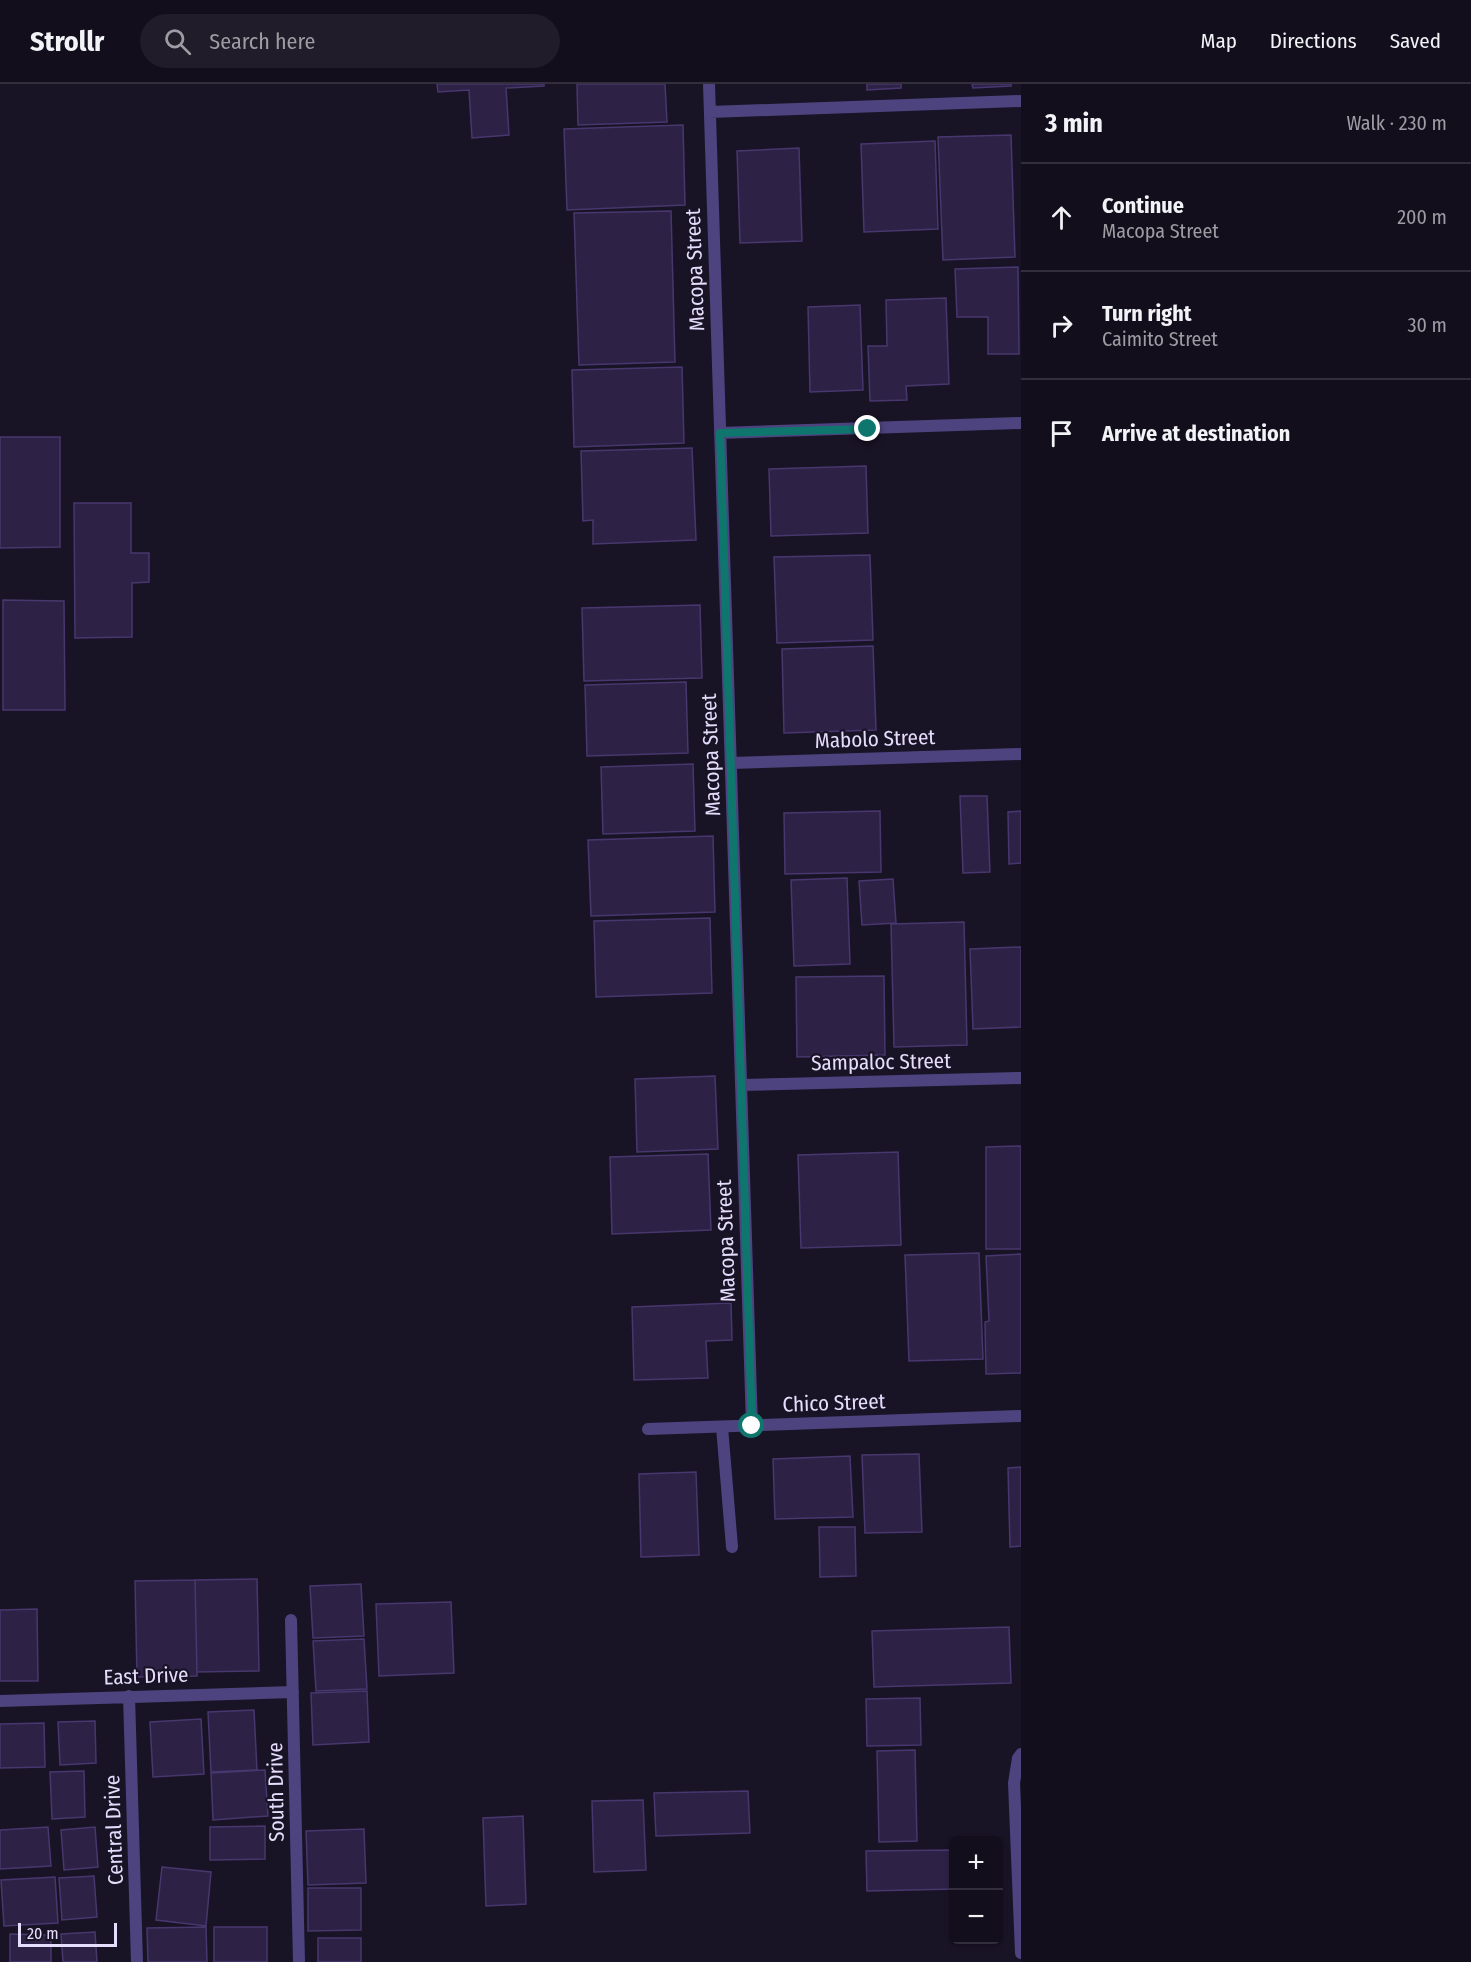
<!DOCTYPE html>
<html lang="en">
<head>
<meta charset="utf-8">
<style>
	:root { --surface:#130e1c; --page:#201c29; --text:#f1f3f6; --muted:#9d9ca3; --line:#322e3b }
	body { margin:0; font-family:"Fira Sans Condensed",sans-serif; background:var(--page); color:var(--text) }
	.controls { position:absolute; right:18px; bottom:18px; display:grid; overflow:hidden; border-radius:9px; box-shadow:0 2px 4px #0004 }
	.controls button { width:54px; height:54px; display:grid; place-items:center; padding:0; border:0; border-bottom:2px solid var(--line); background:var(--surface); color:var(--text); font:30px sans-serif }
	.scale { position:absolute; left:18px; bottom:15px; width:99px; box-sizing:border-box; padding-left:6px; border:3px solid #e4ddfb; border-top:0; font-size:16px; line-height:21px; white-space:nowrap; color:#e4ddfb; -webkit-text-stroke:4px #191326; paint-order:stroke }
	.stop { position:absolute; width:18px; height:18px; margin:-14px; border:4px solid #0f766e; border-radius:50%; background:#fff }
	.stop.end { background:#0f766e; border-color:#fff; box-shadow:0 2px 6px #0008 }
	.list { margin:0; padding:0; list-style:none }
	h2 { display:flex; justify-content:space-between; align-items:center; height:78px; margin:0; padding:0 24px; font-size:26px }
	h2 small { font-size:20px; font-weight:400; color:var(--muted) }
	.list li { display:grid; grid-template-columns:39px 1fr auto; gap:18px; align-items:center; box-sizing:border-box; height:108px; padding:0 24px; border-top:2px solid var(--line) }
	.list b { display:block; font-size:22px; white-space:nowrap }
	.list p { margin:0; font-size:20px; white-space:nowrap; color:var(--muted) }
	.list em { font-size:20px; font-style:normal; color:var(--muted) }
	.icon { flex:none; width:33px; height:33px; fill:none; stroke:currentColor; stroke-width:2; stroke-linecap:round; stroke-linejoin:round }
	.map { position:relative; flex:none; width:1021px; height:1878px; overflow:hidden }
	header { display:flex; align-items:center; gap:36px; box-sizing:border-box; height:84px; padding:0 30px; background:var(--surface); border-bottom:2px solid var(--line) }
	header strong { font-size:28px }
	nav { display:flex; gap:33px; margin-inline-start:auto; font-size:21px }
	.search { width:420px; height:54px; background:var(--page); display:flex; align-items:center; gap:15px; box-sizing:border-box; padding:0 21px; border-radius:33px; color:var(--muted); font-size:22px }
	main { display:flex }
	aside { flex:1; background:var(--surface) }
	.map>svg:first-child { display:block }
	.building { fill:#2d2245; stroke:#48376e; stroke-width:1.5 }
	.lines { fill:none; stroke-linecap:round; stroke-linejoin:round }
	.service { stroke:#4d447f; stroke-width:12 }
	.minor { stroke:#4d447f; stroke-width:12 }
	.route { stroke:#0f766e; stroke-width:8 }
	.labels { text-anchor:middle; stroke-width:4.5; stroke-linejoin:round; paint-order:stroke }
	.street-label { font-size:21px; fill:#e4ddfb; stroke:#191326 }
</style>
</head>
<body>
<header>
<strong>Strollr</strong>
<div class="search"><svg class="icon" aria-label="search" viewBox="0 0 24 24"><circle cx="10" cy="10" r="6"/><path d="M15 15l6 6"/></svg>Search here</div>
<nav><a>Map</a><a>Directions</a><a>Saved</a></nav>
</header>
<main>
<div class="map">
<svg width="1021" height="1878" viewBox="0 0 1021 1878">
	<rect width="100%" height="100%" fill="#191326"/>
	<path class="building" d="M 437,0 L 544,0 L 544,2 L 506,4 L 509,51 L 472,54 L 469,6 L 438,8 Z
		M 577,0 L 665,0 L 667,38 L 578,41 Z
		M 867,0 L 901,0 L 901,4 L 867,6 Z
		M 972,0 L 1011,0 L 1011,2 L 973,4 Z
		M 683,41 L 685,121 L 567,126 L 564,45 Z
		M 1011,51 L 1015,173 L 943,176 L 938,53 Z
		M 935,57 L 938,145 L 864,148 L 861,60 Z
		M 799,64 L 802,157 L 740,159 L 737,67 Z
		M 671,127 L 675,278 L 579,281 L 574,129 Z
		M 1018,183 L 1019,270 L 988,270 L 988,233 L 957,233 L 955,185 Z
		M 946,214 L 949,300 L 906,302 L 907,316 L 870,317 L 868,262 L 887,262 L 886,216 Z
		M 860,221 L 863,306 L 810,308 L 808,223 Z
		M 682,283 L 684,359 L 574,363 L 572,286 Z
		M 0,353 L 60,353 L 60,463 L 0,464 Z
		M 692,364 L 696,456 L 593,460 L 593,436 L 583,437 L 581,367 Z
		M 866,382 L 868,449 L 771,452 L 769,385 Z
		M 74,419 L 131,419 L 131,469 L 149,469 L 149,498 L 132,499 L 132,553 L 75,554 Z
		M 870,471 L 873,556 L 777,559 L 774,473 Z
		M 3,516 L 64,517 L 65,626 L 3,626 Z
		M 700,521 L 702,594 L 584,597 L 582,524 Z
		M 873,562 L 876,646 L 784,649 L 782,565 Z
		M 686,598 L 688,669 L 587,672 L 585,601 Z
		M 693,680 L 695,747 L 603,750 L 601,683 Z
		M 960,712 L 987,712 L 990,788 L 963,789 Z
		M 880,727 L 881,788 L 785,790 L 784,729 Z
		M 1021,727 L 1021,779 L 1009,780 L 1008,728 Z
		M 713,752 L 715,828 L 591,832 L 588,756 Z
		M 847,794 L 850,880 L 794,882 L 791,796 Z
		M 893,795 L 896,839 L 862,841 L 859,797 Z
		M 710,834 L 712,909 L 596,913 L 594,837 Z
		M 964,838 L 967,961 L 894,963 L 891,840 Z
		M 1021,863 L 1021,943 L 973,945 L 970,865 Z
		M 884,892 L 885,971 L 797,973 L 796,893 Z
		M 715,992 L 718,1065 L 637,1068 L 635,995 Z
		M 1021,1062 L 1021,1165 L 986,1165 L 986,1063 Z
		M 898,1068 L 901,1161 L 801,1164 L 798,1071 Z
		M 708,1070 L 711,1146 L 612,1150 L 610,1073 Z
		M 979,1169 L 983,1275 L 909,1277 L 905,1171 Z
		M 1021,1170 L 1021,1289 L 986,1290 L 985,1238 L 989,1237 L 986,1172 Z
		M 731,1219 L 732,1256 L 706,1257 L 708,1294 L 634,1296 L 632,1223 Z
		M 919,1370 L 922,1448 L 865,1449 L 862,1371 Z
		M 850,1372 L 853,1433 L 775,1435 L 773,1375 Z
		M 1021,1383 L 1021,1462 L 1010,1463 L 1008,1384 Z
		M 696,1388 L 699,1471 L 641,1473 L 639,1390 Z
		M 819,1443 L 855,1443 L 856,1492 L 820,1493 Z
		M 257,1495 L 259,1587 L 197,1588 L 195,1496 Z
		M 195,1496 L 197,1592 L 137,1593 L 135,1497 Z
		M 361,1500 L 364,1552 L 313,1554 L 310,1502 Z
		M 451,1518 L 454,1589 L 379,1592 L 376,1520 Z
		M 37,1525 L 38,1597 L 0,1597 L 0,1526 Z
		M 1009,1543 L 1011,1599 L 874,1603 L 872,1547 Z
		M 364,1555 L 367,1605 L 316,1607 L 313,1557 Z
		M 367,1607 L 369,1658 L 313,1661 L 311,1609 Z
		M 920,1614 L 921,1661 L 867,1662 L 866,1615 Z
		M 254,1626 L 257,1686 L 211,1688 L 208,1628 Z
		M 201,1635 L 204,1690 L 153,1693 L 150,1638 Z
		M 95,1637 L 96,1679 L 60,1681 L 58,1638 Z
		M 44,1639 L 45,1683 L 0,1684 L 0,1640 Z
		M 915,1666 L 917,1757 L 879,1758 L 877,1667 Z
		M 265,1686 L 268,1732 L 213,1736 L 211,1689 Z
		M 84,1687 L 85,1733 L 52,1735 L 50,1688 Z
		M 748,1707 L 750,1749 L 656,1752 L 654,1709 Z
		M 643,1716 L 646,1786 L 594,1788 L 592,1717 Z
		M 523,1732 L 526,1820 L 486,1822 L 483,1734 Z
		M 265,1742 L 265,1775 L 210,1776 L 210,1743 Z
		M 48,1743 L 51,1782 L 0,1785 L 0,1746 Z
		M 95,1743 L 98,1783 L 64,1786 L 61,1746 Z
		M 364,1745 L 366,1799 L 308,1801 L 306,1747 Z
		M 954,1766 L 954,1805 L 867,1807 L 866,1767 Z
		M 162,1783 L 211,1788 L 206,1842 L 156,1836 Z
		M 94,1792 L 97,1833 L 62,1836 L 59,1794 Z
		M 55,1793 L 58,1839 L 4,1842 L 1,1796 Z
		M 308,1804 L 361,1804 L 361,1846 L 308,1847 Z
		M 206,1843 L 207,1878 L 148,1878 L 147,1844 Z
		M 214,1843 L 267,1843 L 267,1878 L 214,1878 Z
		M 95,1848 L 97,1878 L 63,1878 L 61,1850 Z
		M 10,1850 L 51,1851 L 51,1878 L 10,1878 Z
		M 318,1854 L 361,1854 L 361,1878 L 318,1878 Z"/>
	<g class="lines">
		<path class="service" d="M 722,1343 L 732,1463"/>
		<path class="minor" d="M 709,0 L 752,1342
			M 710,28 L 1021,17
			M 720,349 L 1021,339
			M 731,679 L 1021,670
			M 741,1001 L 1021,994
			M 648,1345 L 1021,1332
			M 291,1536 L 299,1878
			M 129,1612 L 137,1878
			M 0,1617 L 293,1608
			M 1021,1670 L 1018,1674 L 1014,1699 L 1021,1869"/>
	</g>
	<g class="lines">
		<path class="route" d="M 752,1342 L 720,349 L 868,345"/>
	</g>
	<g class="labels">
		<g class="street-label">
			<text transform="translate(695 186) rotate(-92)" y="7">Macopa Street</text>
			<text transform="translate(875 655) rotate(-2)" y="7">Mabolo Street</text>
			<text transform="translate(711 671) rotate(-92)" y="7">Macopa Street</text>
			<text transform="translate(881 978) rotate(-1)" y="7">Sampaloc Street</text>
			<text transform="translate(726 1157) rotate(-92)" y="7">Macopa Street</text>
			<text transform="translate(834 1319) rotate(-2)" y="7">Chico Street</text>
			<text transform="translate(146 1592) rotate(-2)" y="7">East Drive</text>
			<text transform="translate(276 1708) rotate(-91)" y="7">South Drive</text>
			<text transform="translate(114 1746) rotate(-92)" y="7">Central Drive</text>
		</g>
	</g>
</svg>
<div class="controls">
<button>+</button>
<button>−</button>
</div>
<div class="scale">20 m</div>
<div class="stop" style="left:752px;top:1342px"></div>
<div class="stop end" style="left:868px;top:345px"></div>
</div>
<aside>
<h2>3 min<small>Walk · 230 m</small></h2>
<ul class="list">
<li><svg class="icon" aria-label="ahead" viewBox="0 0 24 24"><path d="M12 20V5M6 11l6-6 6 6"/></svg><div><b>Continue</b><p>Macopa Street</p></div><em>200 m</em></li>
<li><svg class="icon" aria-label="right" viewBox="0 0 24 24"><path d="M7 20v-9h11M14 6l5 5-5 5"/></svg><div><b>Turn right</b><p>Caimito Street</p></div><em>30 m</em></li>
<li><svg class="icon" aria-label="arrive" viewBox="0 0 24 24"><path d="M6 21V4h12l-3 4 3 4H6"/></svg><div><b>Arrive at destination</b></div></li>
</ul>
</aside>
</main>
</body>
</html>
